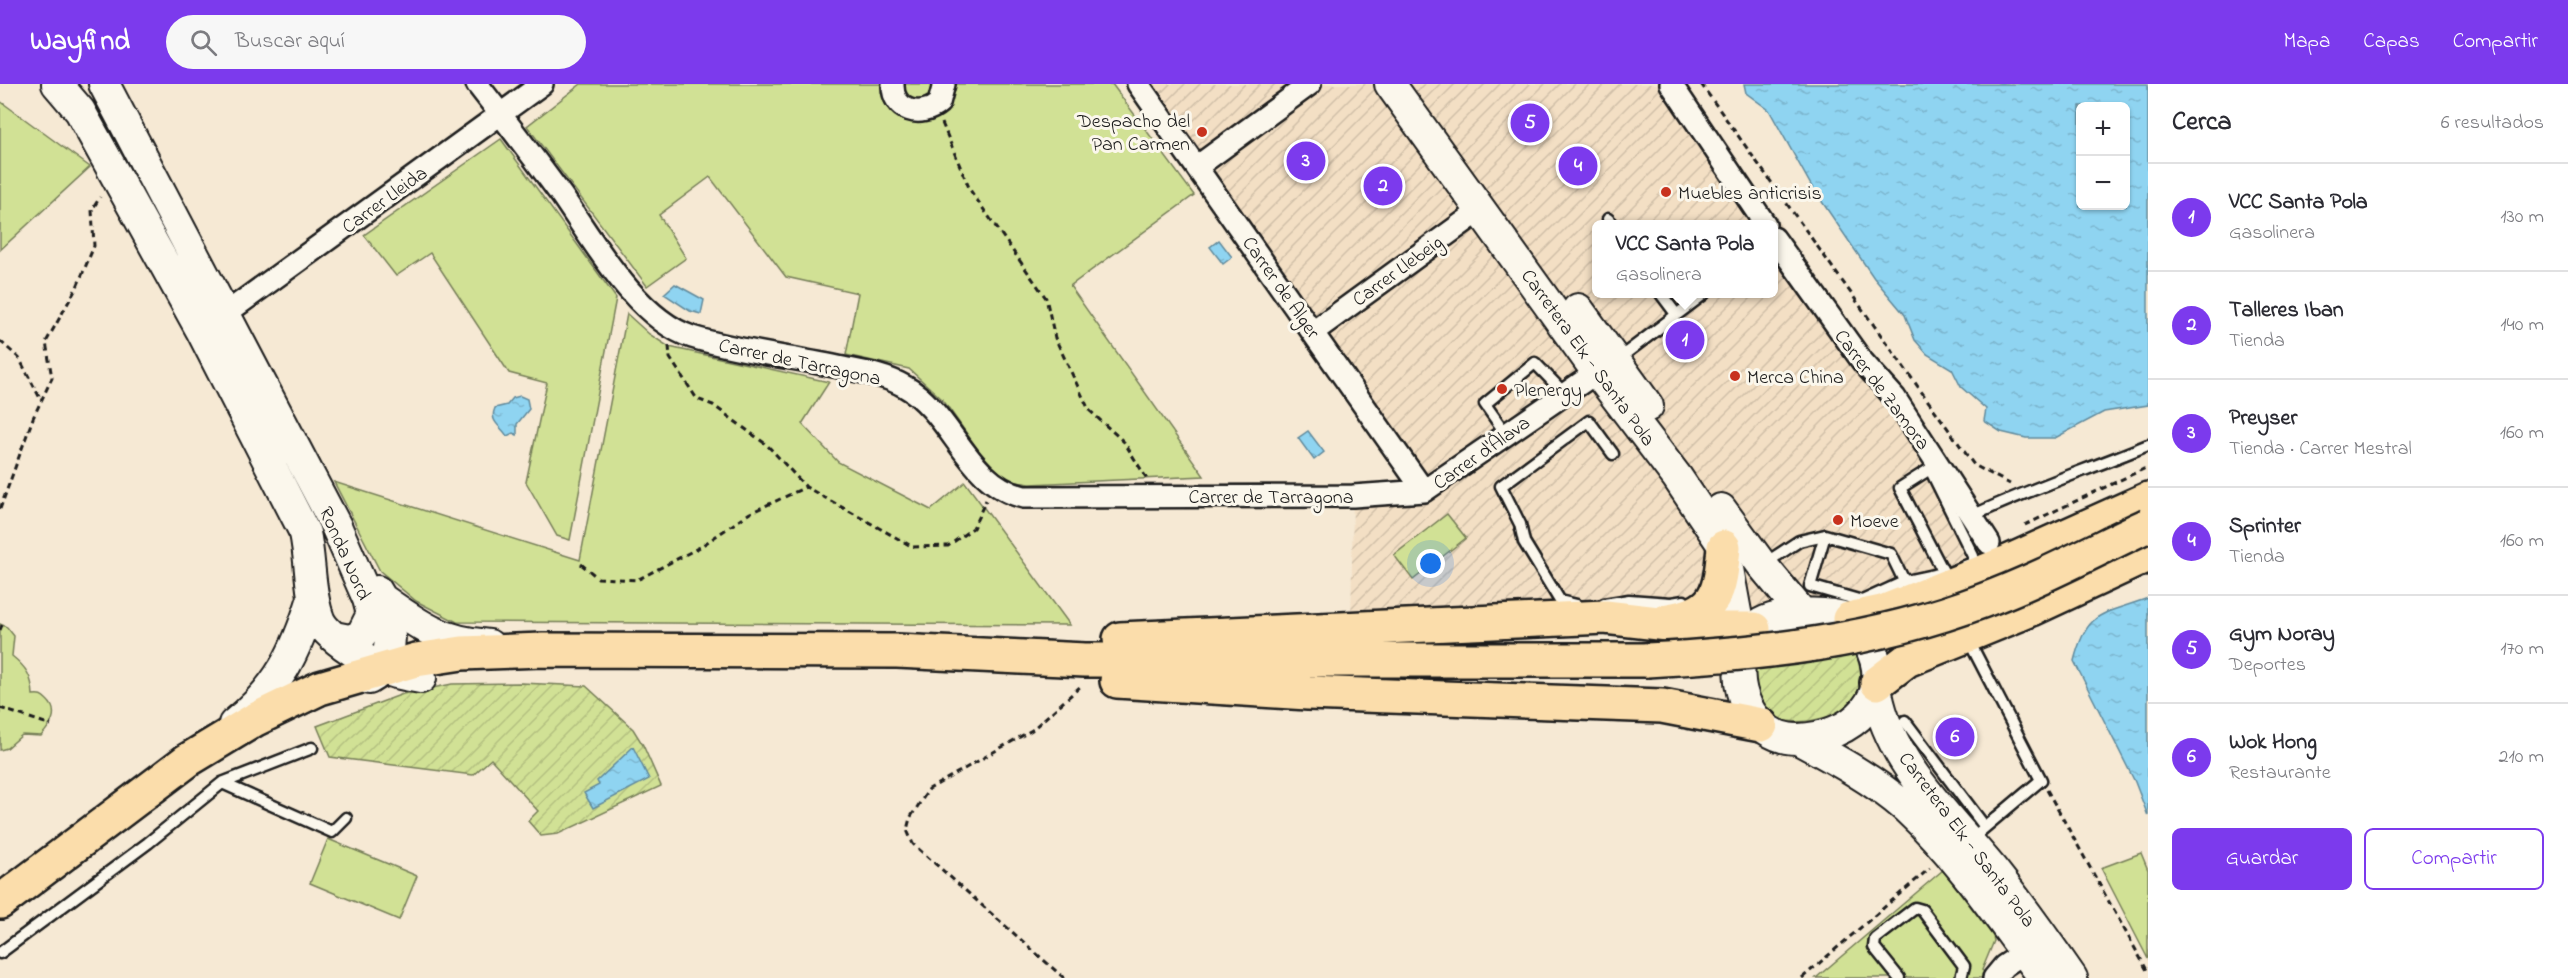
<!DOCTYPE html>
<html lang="es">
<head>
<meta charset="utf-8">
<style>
	:root { --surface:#fff; --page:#f7f7f7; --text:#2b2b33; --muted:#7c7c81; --line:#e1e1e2; --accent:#7c3aed }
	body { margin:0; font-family:"Indie Flower",sans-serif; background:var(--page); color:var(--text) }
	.controls { position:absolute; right:18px; top:18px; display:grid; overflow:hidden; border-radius:9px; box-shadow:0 2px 4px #0004 }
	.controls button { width:54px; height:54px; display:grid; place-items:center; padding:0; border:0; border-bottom:2px solid var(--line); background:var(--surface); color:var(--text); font:30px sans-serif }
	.you { position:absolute; left:1431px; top:480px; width:21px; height:21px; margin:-15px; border:4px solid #fff; border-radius:50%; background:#1a73e8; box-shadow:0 0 0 9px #1a73e833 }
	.badge { display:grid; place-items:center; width:39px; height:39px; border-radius:50%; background:var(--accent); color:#fff; font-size:20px; font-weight:700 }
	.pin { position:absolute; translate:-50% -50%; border:3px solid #fff; box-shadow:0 2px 6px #0006 }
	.popup { position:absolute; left:1592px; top:136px; width:186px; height:78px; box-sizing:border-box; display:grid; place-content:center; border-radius:9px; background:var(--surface); filter:drop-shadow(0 2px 4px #0005); font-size:20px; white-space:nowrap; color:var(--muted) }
	.popup b { font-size:22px; color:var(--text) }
	.popup::after { content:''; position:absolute; left:50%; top:100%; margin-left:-12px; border:12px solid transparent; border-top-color:var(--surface) }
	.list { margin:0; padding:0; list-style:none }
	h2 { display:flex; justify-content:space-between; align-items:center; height:78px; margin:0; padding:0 24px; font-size:26px }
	h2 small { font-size:20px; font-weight:400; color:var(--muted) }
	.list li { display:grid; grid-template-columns:39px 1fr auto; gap:18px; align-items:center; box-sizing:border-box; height:108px; padding:0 24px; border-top:2px solid var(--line) }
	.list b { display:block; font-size:22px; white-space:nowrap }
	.list p { margin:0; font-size:20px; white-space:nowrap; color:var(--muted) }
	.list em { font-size:20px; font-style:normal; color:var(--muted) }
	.actions { display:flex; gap:12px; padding:18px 24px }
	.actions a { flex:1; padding:14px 0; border:2px solid var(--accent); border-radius:9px; text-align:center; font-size:21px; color:var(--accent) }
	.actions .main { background:var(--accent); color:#fff }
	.icon { flex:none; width:33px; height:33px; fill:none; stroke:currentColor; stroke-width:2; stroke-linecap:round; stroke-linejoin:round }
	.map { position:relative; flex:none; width:2148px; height:894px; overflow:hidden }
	header { display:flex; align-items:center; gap:36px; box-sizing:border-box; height:84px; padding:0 30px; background:var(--accent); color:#fff }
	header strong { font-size:28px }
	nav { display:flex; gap:33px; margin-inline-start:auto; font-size:21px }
	.search { width:420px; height:54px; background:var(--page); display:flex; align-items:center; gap:15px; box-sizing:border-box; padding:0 21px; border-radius:33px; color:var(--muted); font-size:22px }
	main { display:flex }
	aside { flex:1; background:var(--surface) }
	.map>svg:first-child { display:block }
	.industrial { fill:url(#industrial-furrows); fill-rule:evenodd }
	.green { fill:#d1e195; stroke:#767e58; stroke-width:1.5 }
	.garden { fill:url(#garden-furrows); stroke:#767e58; stroke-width:1.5 }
	.water { fill:url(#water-ripples); stroke:#618a9c; stroke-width:1.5; fill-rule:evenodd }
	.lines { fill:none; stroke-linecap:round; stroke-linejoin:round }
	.lane-casing { stroke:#1c1c1c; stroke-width:15 }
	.street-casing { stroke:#1c1c1c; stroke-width:26 }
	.secondary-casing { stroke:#1c1c1c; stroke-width:34 }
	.highway-casing { stroke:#1c1c1c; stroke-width:38 }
	.path { stroke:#1c1c1c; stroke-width:3; stroke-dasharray:6 4.5; stroke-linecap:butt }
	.lane { stroke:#fbf7ec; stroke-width:10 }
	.street { stroke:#fbf7ec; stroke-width:21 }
	.secondary { stroke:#fbf7ec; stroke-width:30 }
	.highway { stroke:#fbddab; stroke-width:33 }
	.highway-bridge-casing { stroke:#1c1c1c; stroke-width:38; stroke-linecap:butt }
	.highway-bridge { stroke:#fbddab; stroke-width:33 }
	.poi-dot { fill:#c8321e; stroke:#fbf7ec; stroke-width:2 }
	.labels { text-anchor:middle; stroke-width:6; stroke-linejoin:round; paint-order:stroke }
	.poi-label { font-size:20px; fill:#1c1c1c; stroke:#fbf7ec; text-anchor:start }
	.street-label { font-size:20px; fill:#1c1c1c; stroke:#fbf7ec }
</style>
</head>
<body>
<header>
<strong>Wayfind</strong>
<div class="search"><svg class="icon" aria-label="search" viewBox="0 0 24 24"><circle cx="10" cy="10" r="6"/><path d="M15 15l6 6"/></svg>Buscar aquí</div>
<nav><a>Mapa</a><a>Capas</a><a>Compartir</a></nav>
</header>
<main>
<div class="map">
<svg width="2148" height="894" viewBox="0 0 2148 894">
	<defs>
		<pattern id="industrial-furrows" width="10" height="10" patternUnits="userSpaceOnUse" patternTransform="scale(1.5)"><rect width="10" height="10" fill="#f3dfc4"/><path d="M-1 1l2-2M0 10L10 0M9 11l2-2" fill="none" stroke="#d0bfa8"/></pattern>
		<pattern id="garden-furrows" width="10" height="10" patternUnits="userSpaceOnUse" patternTransform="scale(1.5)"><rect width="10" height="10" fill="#d1e195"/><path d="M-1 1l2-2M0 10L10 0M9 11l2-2" fill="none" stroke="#b3c080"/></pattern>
		<pattern id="water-ripples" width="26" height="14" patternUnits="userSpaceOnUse" patternTransform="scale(1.5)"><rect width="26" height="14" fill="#8fd4f1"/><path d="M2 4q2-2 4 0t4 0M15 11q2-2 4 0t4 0" fill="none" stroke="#7bb5ce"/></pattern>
	</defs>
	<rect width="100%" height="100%" fill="#f6e9d4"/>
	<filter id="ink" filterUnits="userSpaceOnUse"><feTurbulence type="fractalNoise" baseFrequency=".0167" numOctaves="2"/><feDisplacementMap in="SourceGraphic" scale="12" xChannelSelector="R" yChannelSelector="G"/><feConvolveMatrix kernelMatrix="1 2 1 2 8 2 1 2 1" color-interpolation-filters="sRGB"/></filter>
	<g filter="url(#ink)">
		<path class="industrial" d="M 1138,0 L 1682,0 L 1972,416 L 2008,478 L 1882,528 L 1351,546 L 1353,412 L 1424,407 ZM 1596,140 L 1774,140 L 1774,210 L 1596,210 Z"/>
		<path class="green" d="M 581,0 L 1112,0 L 1194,111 L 1070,202 L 1204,392 L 1030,400 L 1006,396 L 979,367 L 943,316 L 909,285 L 846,271 L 858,209 L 786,193 L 710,93 L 659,131 L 686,174 L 647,202 L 527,42 Z
			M 0,17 L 90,83 L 0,166 Z
			M 501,55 L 616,214 L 570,456 L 557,452 L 526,398 L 547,299 L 509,289 L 430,169 L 396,192 L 364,151 Z
			M 627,230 L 649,250 L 669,263 L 829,298 L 802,340 L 838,378 L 931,426 L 965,398 L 1070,541 L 457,538 L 416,517 L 380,487 L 334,398 L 580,476 Z
			M 1447,430 L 1466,454 L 1413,496 L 1394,471 Z
			M 0,540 L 7,543 L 14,552 L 12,572 C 27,584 32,593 33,611 C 40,610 42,611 47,616 C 60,628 51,641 41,652 L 22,651 L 7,664 L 0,666 Z
			M 328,755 L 417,792 L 399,836 L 310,799 Z
			M 2141,769 L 2148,786 L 2148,875 L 2101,784 Z
			M 1943,786 L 1993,852 L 1994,857 L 1982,886 L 1991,894 L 1816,894 Z"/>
		<path class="garden" d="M 1759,563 L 1856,569 C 1860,583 1864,596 1858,610 C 1848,637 1775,650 1760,622 C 1749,602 1754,584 1759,563 Z
			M 521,599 L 586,602 L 633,645 L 643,661 L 661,702 L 558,750 L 541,752 L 528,737 L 538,727 L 491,675 L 473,691 L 330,673 L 317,642 L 403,610 L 452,600 Z"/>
		<path class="water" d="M 1744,0 L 2148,0 L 2148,321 L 2104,328 L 2055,354 L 2026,354 L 2001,348 L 1984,337 L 1986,325 L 1961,303 L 1952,285 L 1927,270 L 1915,256 L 1905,231 L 1874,194 L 1812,103 L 1769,26 L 1746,9 ZM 2080,22 L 2126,22 L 2126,122 L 2080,122 Z
			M 1219,156 L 1232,173 L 1223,180 L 1210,163 Z
			M 675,200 L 704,216 L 701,230 L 690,227 L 664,210 Z
			M 520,312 L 527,315 L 529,325 L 517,340 L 517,351 L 513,349 L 507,352 C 500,341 489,338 495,324 L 507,321 L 513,314 Z
			M 1308,347 L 1324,368 L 1314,376 L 1298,354 Z
			M 2148,514 L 2148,732 L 2135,698 L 2074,577 C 2087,525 2103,531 2148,514 Z
			M 633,663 L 649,695 L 593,724 L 584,709 L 599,701 L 597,697 Z"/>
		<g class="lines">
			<g class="lane-casing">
				<path id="lane" d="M 1608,135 L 1613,140
					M 1661,210 L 1676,230
					M 1618,275 L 1704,210
					M 1506,350 L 1485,320 L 1535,279 L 1565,310
					M 1972,432 C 2029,405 2090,385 2148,361
					M 1825,451 L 1810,502 L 1862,517 L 1906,497 L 1939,490
					M 1764,480 L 1799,457 L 1825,451 L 1891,470 L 1907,503
					M 1944,489 L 1900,404 L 1930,385 L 1973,472 L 1973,479 L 1965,482
					M 1604,520 L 1629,516 L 1671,519 L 1684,517
					M 1577,521 L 1560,517 L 1524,458 L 1520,440 L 1501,402 L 1589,337 L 1613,370
					M 1968,555 L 2041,696 L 1971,755
					M 1905,637 L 1985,743
					M 222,699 L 332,748 L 346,734
					M 0,869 L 148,759 L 222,699 L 312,664
					M 1899,894 L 1874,863 L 1875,855 L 1915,824 L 1922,826 L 1964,882 L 1961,894"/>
			</g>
			<g class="street-casing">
				<path id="street" d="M 477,0 C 506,37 534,74 562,112 C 594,158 637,235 692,253 C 741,268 793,273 843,284 C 863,288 885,291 904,302 C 953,329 966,400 1024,413 L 1353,412 L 1424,407
					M 893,0 C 892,27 921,35 939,19 L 944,0
					M 1138,0 L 1424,407
					M 1671,0 L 1765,140
					M 1198,82 L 1310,0
					M 1774,154 L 1862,277 L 1895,314 L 1989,459
					M 225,230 L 542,0
					M 1313,248 L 1482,125
					M 1424,407 L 1597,288
					M 1994,894 L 2004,882 L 2025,868"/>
			</g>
			<g class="secondary-casing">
				<path id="secondary" d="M 57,0 L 80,27 L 201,246 L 305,449 C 311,477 309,509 319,535 C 325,553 375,583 393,588 C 402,591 412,592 421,594
					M 104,0 L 336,442 L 368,515 L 372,530 L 361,552 L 349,556 L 334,553
					M 1390,0 L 1597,288 L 1677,393 L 1724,463 L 1743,566
					M 1578,225 L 1648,322
					M 1721,425 L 1762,481 L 1802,529
					M 382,515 C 421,543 441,557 489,561
					M 1802,529 C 1817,530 1834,529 1848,535 C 1856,539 1863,551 1868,559 C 1898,613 1851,654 1798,655 C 1751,656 1727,598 1746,560 C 1748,555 1751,548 1755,544 C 1766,533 1787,532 1802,529 Z
					M 369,595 C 398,580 393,531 377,507
					M 1877,609 C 1890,681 1953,736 1997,791 C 2023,824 2048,859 2072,894
					M 234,640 C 279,604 296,568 313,514
					M 1798,655 C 1835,675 1874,696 1906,724 C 1960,774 2000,835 2044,894"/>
			</g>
			<g class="highway-casing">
				<path id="highway" d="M 1849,535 L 1882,528 L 2008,478 L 2148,415
					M 1668,536 C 1718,529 1720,508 1724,463
					M 1120,555 L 1605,533 L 1711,545 L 1754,545
					M 1117,597 L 1308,609 L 1662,622 L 1761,641
					M 1877,599 L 1907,576 L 2032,525 L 2148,471
					M 0,818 L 188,676 L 254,636 L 320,604 L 416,576 L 462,569 L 543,566 L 897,567 L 1085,576 L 1647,576"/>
			</g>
			<path class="path" d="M 1701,0 L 1974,381 L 2010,400
				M 942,39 L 970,106 L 1046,214 L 1055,254 L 1089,326 L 1124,358 L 1147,395
				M 0,257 L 19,274 L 41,316
				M 669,262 L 670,274 L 697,315 L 713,321 L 767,361 L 806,403 L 913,463 L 948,462 L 973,444 L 986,416
				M 0,425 L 33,334 L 52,294 L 46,258 L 77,203 L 94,162 L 92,126 L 100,113
				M 2025,441 L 2148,383
				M 581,480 L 598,494 L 637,496 L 700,463 L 750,429 L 806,403
				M 0,546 L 2,541
				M 0,624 L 51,641
				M 2047,706 L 2148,888
				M 1064,894 L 913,760 L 907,746 L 910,734 L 929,705 L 1032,646 L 1082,601
				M 1802,894 L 1930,784"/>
			<use href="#lane" class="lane"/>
			<use href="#street" class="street"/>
			<use href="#secondary" class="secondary"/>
			<use href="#highway" class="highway"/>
			<g class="highway-bridge-casing">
				<path id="highway-bridge" d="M 1647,576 C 1761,570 1874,558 1982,517 C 2039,496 2093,467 2148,441"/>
			</g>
			<use href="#highway-bridge" class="highway-bridge"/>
		</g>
	</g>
	<g class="poi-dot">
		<circle cx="1202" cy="48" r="6"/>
		<circle cx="1666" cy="108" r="6"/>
		<circle cx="1735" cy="292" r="6"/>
		<circle cx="1502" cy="305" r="6"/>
		<circle cx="1838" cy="436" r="6"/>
	</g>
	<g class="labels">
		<g class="poi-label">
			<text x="1190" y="43" text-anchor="end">Despacho del<tspan x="1190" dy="23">Pan Carmen</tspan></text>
			<text x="1678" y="115">Muebles anticrisis</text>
			<text x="1747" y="299">Merca China</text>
			<text x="1514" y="312">Plenergy</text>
			<text x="1850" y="443">Moeve</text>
		</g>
		<g class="street-label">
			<text transform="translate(384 115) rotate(-36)" y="7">Carrer Lleida</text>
			<text transform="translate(1397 186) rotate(-36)" y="7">Carrer Llebeig</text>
			<text transform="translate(1282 203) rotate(55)" y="7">Carrer de Alger</text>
			<text transform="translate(1589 273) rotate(54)" y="7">Carretera Elx - Santa Pola</text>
			<text transform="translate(800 277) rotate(12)" y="7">Carrer de Tarragona</text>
			<text transform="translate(1883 305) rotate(53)" y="7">Carrer de Zamora</text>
			<text transform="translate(1481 368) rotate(-35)" y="7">Carrer d'Àlava</text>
			<text x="1271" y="419">Carrer de Tarragona</text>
			<text transform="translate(346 469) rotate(66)" y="7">Ronda Nord</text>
			<text transform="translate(1968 755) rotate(53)" y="7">Carretera Elx - Santa Pola</text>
		</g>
	</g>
</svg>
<div class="controls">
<button>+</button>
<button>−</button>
</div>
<div class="you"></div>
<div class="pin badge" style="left:1685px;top:256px">1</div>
<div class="popup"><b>VCC Santa Pola</b>Gasolinera</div>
<div class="pin badge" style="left:1383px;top:102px">2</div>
<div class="pin badge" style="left:1306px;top:77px">3</div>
<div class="pin badge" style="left:1578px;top:82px">4</div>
<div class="pin badge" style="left:1530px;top:39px">5</div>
<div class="pin badge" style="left:1955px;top:653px">6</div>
</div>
<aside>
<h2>Cerca<small>6 resultados</small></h2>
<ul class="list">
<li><span class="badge">1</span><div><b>VCC Santa Pola</b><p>Gasolinera</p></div><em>130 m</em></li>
<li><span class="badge">2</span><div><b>Talleres Iban</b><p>Tienda</p></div><em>140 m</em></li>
<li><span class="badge">3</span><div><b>Preyser</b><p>Tienda · Carrer Mestral</p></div><em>160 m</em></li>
<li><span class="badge">4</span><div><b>Sprinter</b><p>Tienda</p></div><em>160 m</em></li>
<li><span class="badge">5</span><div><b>Gym Noray</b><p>Deportes</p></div><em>170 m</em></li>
<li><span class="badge">6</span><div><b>Wok Hong</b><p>Restaurante</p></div><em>210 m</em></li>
</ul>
<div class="actions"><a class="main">Guardar</a><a>Compartir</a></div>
</aside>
</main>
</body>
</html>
